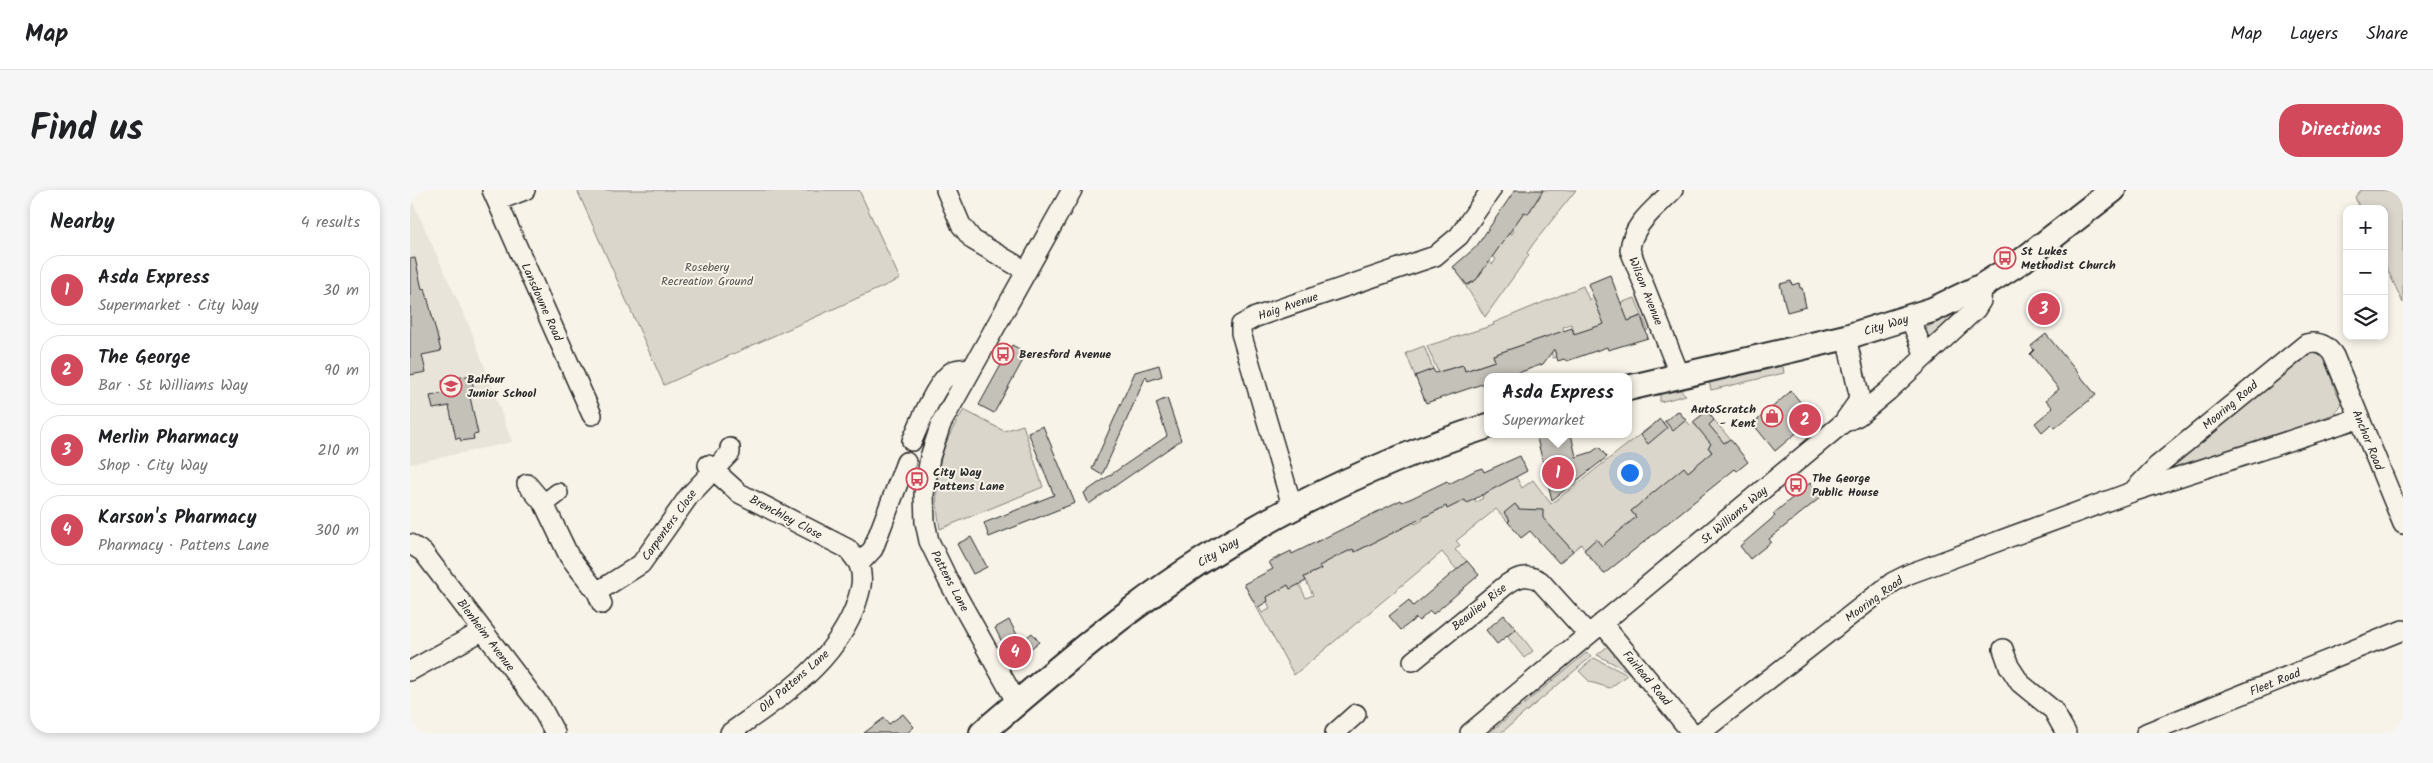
<!DOCTYPE html>
<html lang="en">
<head>
<meta charset="utf-8">
<style>
	:root { --surface:#fff; --page:#f6f6f6; --text:#202124; --muted:#757577; --line:#e0e0e0; --accent:#d1495b }
	body { margin:0; font-family:Kalam,sans-serif; background:var(--page); color:var(--text) }
	.controls { position:absolute; right:15px; top:15px; display:grid; overflow:hidden; border-radius:10px; box-shadow:0 2px 8px #0003 }
	.controls button { width:45px; height:45px; display:grid; place-items:center; padding:0; border:0; border-bottom:1px solid var(--line); background:var(--surface); color:var(--text); font:25px sans-serif }
	.you { position:absolute; left:1219px; top:282px; width:18px; height:18px; margin:-12px; border:4px solid #fff; border-radius:50%; background:#1a73e8; box-shadow:0 0 0 8px #1a73e833 }
	.badge { display:grid; place-items:center; width:32px; height:32px; border-radius:50%; background:var(--accent); color:#fff; font-size:16px; font-weight:700 }
	.pin { position:absolute; translate:-50% -50%; border:2px solid #fff; box-shadow:0 1px 5px #0006 }
	.popup { position:absolute; left:1074px; top:183px; width:148px; height:65px; box-sizing:border-box; display:grid; place-content:center; border-radius:10px; background:var(--surface); filter:drop-shadow(0 1px 4px #0005); font-size:16px; white-space:nowrap; color:var(--muted) }
	.popup b { font-size:19px; color:var(--text) }
	.popup::after { content:''; position:absolute; left:50%; top:100%; margin-left:-10px; border:10px solid transparent; border-top-color:var(--surface) }
	.list { margin:0; padding:0; list-style:none }
	h2 { display:flex; justify-content:space-between; align-items:center; height:65px; margin:0; padding:0 20px; font-size:21px }
	h2 small { font-size:16px; font-weight:400; color:var(--muted) }
	.list li { display:grid; grid-template-columns:32px 1fr auto; gap:15px; align-items:center; box-sizing:border-box; height:70px; margin:0 10px 10px; padding:0 10px; border:1px solid var(--line); border-radius:20px }
	.list b { display:block; font-size:19px; white-space:nowrap }
	.list p { margin:0; font-size:16px; white-space:nowrap; color:var(--muted) }
	.list em { font-size:16px; font-style:normal; color:var(--muted) }
	.icon { flex:none; width:28px; height:28px; fill:none; stroke:currentColor; stroke-width:2; stroke-linecap:round; stroke-linejoin:round }
	.map { position:relative; flex:none; width:1993px; height:543px; overflow:hidden; border-radius:20px }
	header { display:flex; align-items:center; gap:30px; box-sizing:border-box; height:70px; padding:0 25px; background:var(--surface); border-bottom:1px solid var(--line) }
	header strong { font-size:24px }
	nav { display:flex; gap:28px; margin-inline-start:auto; font-size:18px }
	.intro { display:flex; align-items:center; justify-content:space-between; box-sizing:border-box; height:120px; padding:0 30px }
	h1 { margin:0; font-size:35px }
	.button { padding:12px 22px; border-radius:20px; background:var(--accent); color:#fff; font-size:18px; font-weight:700 }
	main { display:flex; gap:30px; padding:0 30px }
	aside { flex:1; background:var(--surface); border-radius:20px; box-shadow:0 2px 8px #0003 }
	.map>svg:first-child { display:block }
	.built { fill:#e8e4da }
	.green { fill:#dad6cc; stroke:#82807c }
	.building { fill:#c4c1b9; stroke:#2b2b2b }
	.lines { fill:none; stroke-linecap:round; stroke-linejoin:round }
	.minor-casing { stroke:#2b2b2b; stroke-width:22 }
	.major-casing { stroke:#2b2b2b; stroke-width:28 }
	.minor { stroke:#f7f3e8; stroke-width:19 }
	.major { stroke:#f7f3e8; stroke-width:24 }
	.labels { text-anchor:middle; stroke-width:4; stroke-linejoin:round; paint-order:stroke }
	.poi-label { font-size:12px; font-weight:bold; fill:#2b2b2b; stroke:#f7f3e8; text-anchor:start }
	.park-label { font-size:12px; fill:#575653; stroke:#f7f3e8 }
	.street-label { font-size:12px; fill:#2b2b2b; stroke:#f7f3e8 }
</style>
</head>
<body>
<header>
<strong>Map</strong>
<nav><a>Map</a><a>Layers</a><a>Share</a></nav>
</header>
<div class="intro"><h1>Find us</h1><a class="button">Directions</a></div>
<main>
<aside>
<h2>Nearby<small>4 results</small></h2>
<ul class="list">
<li><span class="badge">1</span><div><b>Asda Express</b><p>Supermarket · City Way</p></div><em>30 m</em></li>
<li><span class="badge">2</span><div><b>The George</b><p>Bar · St Williams Way</p></div><em>90 m</em></li>
<li><span class="badge">3</span><div><b>Merlin Pharmacy</b><p>Shop · City Way</p></div><em>210 m</em></li>
<li><span class="badge">4</span><div><b>Karson's Pharmacy</b><p>Pharmacy · Pattens Lane</p></div><em>300 m</em></li>
</ul>
</aside>
<div class="map">
<svg width="1993" height="543" viewBox="0 0 1993 543">
	<rect width="100%" height="100%" fill="#f7f3e8"/>
	<filter id="ink" filterUnits="userSpaceOnUse"><feTurbulence type="fractalNoise" baseFrequency=".02" numOctaves="2"/><feDisplacementMap in="SourceGraphic" scale="10" xChannelSelector="R" yChannelSelector="G"/><feConvolveMatrix kernelMatrix="1 2 1 2 8 2 1 2 1" color-interpolation-filters="sRGB"/></filter>
	<g filter="url(#ink)">
		<path class="built" d="M 0,6 L 61,140 L 102,252 L 0,274 Z"/>
		<path class="green" d="M 167,0 L 449,0 L 490,89 L 254,195 Z
			M 1133,0 L 1166,0 L 1123,54 L 1117,63 L 1119,65 L 1075,127 L 1052,90 L 1058,95 L 1067,89 L 1063,82 L 1078,71 L 1083,74 L 1086,69 L 1082,66 L 1099,42 L 1102,44 L 1104,41 L 1101,39 L 1114,22 L 1118,24 L 1121,19 L 1102,4 L 1117,14 L 1123,7 L 1128,10 Z
			M 1951,0 L 1993,0 L 1993,113 L 1974,72 L 1974,19 L 1950,19 L 1945,7 Z
			M 1173,96 L 1179,110 L 1184,108 L 1189,120 L 1225,108 L 1238,140 L 1236,141 L 1231,126 C 1215,132 1196,139 1195,158 L 1187,137 L 1166,144 L 1173,166 L 1161,134 L 1153,137 L 1155,145 L 1147,167 L 1143,168 L 1136,147 L 1083,165 L 1085,171 L 1055,181 L 1053,175 L 1028,182 L 1017,156 L 1084,135 L 1083,133 Z
			M 1542,125 L 1545,126 L 1519,154 L 1515,145 L 1517,137 Z
			M 1014,156 L 1023,179 L 1005,186 L 996,163 Z
			M 1906,159 L 1914,168 L 1926,202 L 1932,205 C 1934,213 1930,219 1924,224 L 1789,273 L 1754,282 L 1874,179 Z
			M 1369,175 L 1373,177 L 1374,183 L 1301,200 L 1299,191 Z
			M 1268,198 L 1276,205 L 1250,212 L 1250,201 Z
			M 554,220 L 594,241 L 613,235 L 633,297 L 530,339 C 522,293 527,260 554,220 Z
			M 1268,221 L 1280,235 L 1283,232 L 1291,241 L 1304,230 L 1320,249 L 1314,253 L 1309,248 L 1298,257 L 1302,263 L 1278,282 L 1221,321 L 1241,346 L 1239,349 L 1227,334 L 1223,337 L 1219,332 L 1211,339 L 1225,360 L 1212,347 L 1198,364 L 1186,350 L 1176,358 L 1185,368 L 1183,370 L 1171,354 L 1163,361 L 1155,352 L 1153,353 L 1113,324 L 1105,314 L 1098,332 L 1086,319 L 1046,351 L 1050,355 L 1045,360 L 1057,371 L 1047,380 L 1032,362 L 884,485 L 847,418 L 849,417 L 852,423 L 860,419 L 854,403 L 868,401 L 876,391 L 889,394 L 896,408 L 903,405 L 894,387 L 911,379 L 906,370 L 940,353 L 945,362 L 1003,332 L 1005,334 L 1013,330 L 1010,324 L 1021,318 L 1024,322 L 1029,320 L 1027,316 L 1045,306 L 1065,308 L 1066,312 L 1073,308 L 1072,305 L 1083,299 L 1078,289 L 1106,287 L 1112,298 L 1123,290 L 1141,314 L 1250,229 L 1253,233 Z
			M 1106,439 L 1123,461 L 1114,468 L 1097,446 Z
			M 1199,455 L 1224,485 L 1221,485 L 1214,479 L 1187,465 Z
			M 1176,463 L 1182,466 L 1091,543 L 1079,543 Z
			M 1184,468 L 1214,483 L 1217,485 L 1200,498 L 1180,492 L 1169,481 Z"/>
		<path class="building" d="M 1105,0 L 1133,0 L 1118,24 L 1114,22 L 1066,90 L 1057,95 L 1043,77 L 1066,57 Z
			M 5,68 L 12,99 L 15,98 L 31,161 L 12,165 L 16,182 L 0,185 L 0,69 Z
			M 1200,85 L 1218,131 L 1231,126 L 1238,148 L 1198,160 L 1197,157 L 1157,171 L 1154,169 L 1148,171 L 1144,159 L 1133,174 L 1097,187 L 1078,187 L 1078,192 L 1016,213 L 1005,186 L 1023,179 L 1025,183 L 1053,175 L 1055,181 L 1085,171 L 1083,165 L 1162,138 L 1164,144 L 1194,134 L 1178,94 Z
			M 1381,91 L 1382,95 L 1389,93 L 1390,98 L 1392,98 L 1396,117 L 1377,122 L 1370,94 Z
			M 1634,106 L 1647,122 L 1634,132 L 1621,116 Z
			M 1636,144 L 1686,205 L 1645,238 L 1641,234 L 1632,242 L 1625,233 L 1643,218 L 1636,210 L 1649,199 L 1620,164 L 1624,160 L 1621,156 Z
			M 602,155 L 617,163 L 584,223 L 569,215 Z
			M 749,175 L 752,186 L 738,191 L 736,186 L 692,285 L 682,279 L 725,182 Z
			M 61,185 L 64,201 L 59,202 L 68,244 L 63,245 L 64,249 L 51,251 L 50,248 L 46,249 L 39,216 L 23,219 L 20,206 L 35,203 L 32,191 Z
			M 1381,201 L 1404,228 L 1365,261 L 1343,234 Z
			M 757,208 L 771,250 L 679,314 L 674,303 L 757,246 L 746,213 Z
			M 1268,221 L 1276,230 L 1263,241 L 1255,231 Z
			M 1297,221 L 1304,230 L 1299,235 L 1314,253 L 1320,249 L 1338,272 L 1327,281 L 1325,279 L 1194,384 L 1174,360 L 1186,349 L 1192,356 L 1226,327 L 1221,321 L 1274,277 L 1278,282 L 1302,262 L 1298,257 L 1301,254 L 1283,232 Z
			M 1250,229 L 1257,238 L 1238,254 L 1231,245 Z
			M 633,236 L 665,313 L 579,347 L 574,333 L 644,305 L 618,242 Z
			M 1126,244 L 1161,244 L 1166,267 L 1182,262 L 1189,257 L 1197,267 L 1142,310 Z
			M 1110,266 L 1117,281 L 1057,313 L 1055,310 L 1037,319 L 1036,316 L 945,362 L 943,359 L 926,367 L 909,376 L 911,379 L 894,387 L 896,391 L 880,399 L 878,395 L 857,407 L 858,411 L 847,418 L 834,394 L 863,379 L 859,372 L 881,361 L 882,364 L 991,310 L 992,312 L 1002,308 L 1037,291 L 1039,294 L 1066,280 L 1072,278 L 1074,282 Z
			M 1400,293 L 1411,307 L 1359,349 L 1361,352 L 1340,369 L 1330,356 L 1365,326 L 1363,324 Z
			M 1105,314 L 1109,319 L 1133,320 L 1133,328 L 1163,361 L 1149,373 L 1120,341 L 1111,348 L 1098,332 L 1100,330 L 1094,323 Z
			M 561,347 L 577,377 L 563,384 L 547,354 Z
			M 1057,371 L 1069,385 L 1027,421 L 1023,424 L 1020,421 L 1009,431 L 1006,428 L 991,440 L 979,426 L 999,410 L 1003,416 Z
			M 1094,425 L 1106,439 L 1087,454 L 1076,440 Z
			M 599,430 L 611,452 L 622,443 L 629,452 L 605,471 L 595,458 L 585,438 Z
			M 493,524 L 504,537 L 497,543 L 454,543 L 474,528 L 479,534 Z"/>
		<g class="lines">
			<g class="minor-casing">
				<path id="minor" d="M 82,0 L 182,225
					M 536,0 L 551,35 L 563,50 L 616,81
					M 1263,0 C 1246,18 1222,34 1220,60 L 1270,186
					M 87,11 L 115,0
					M 1500,128 L 1515,166
					M 1435,230 L 1447,213 L 1449,204 L 1436,147
					M 502,251 C 510,233 526,191 543,181 C 548,178 556,179 562,178
					M 298,275 L 329,303 L 438,359 C 441,364 447,370 449,375 C 455,391 449,405 444,420 C 420,477 369,508 320,543
					M 117,294 L 134,314 L 159,366 L 187,402 L 192,414
					M 1725,301 L 1949,228
					M 134,314 L 148,303
					M 883,319 L 831,143 L 831,135 L 846,127 L 1025,66 L 1049,46 L 1081,0
					M 0,354 L 13,362 L 131,517 L 145,543
					M 449,374 L 463,359 L 496,272
					M 187,402 L 231,374 L 279,306 L 320,263 L 320,258
					M 1192,433 L 1282,543
					M 1593,459 L 1599,476 L 1610,493 L 1643,520 L 1656,543
					M 1003,471 L 1096,395 C 1107,387 1118,383 1130,391 L 1178,444
					M 0,481 L 72,441
					M 607,513 L 538,390 L 519,351 L 515,332 L 514,304 L 520,267 L 531,234 L 662,0
					M 925,543 L 946,524
					M 1060,543 L 1433,233 L 1448,226 L 1478,201 L 1566,119 L 1571,111 L 1572,96
					M 1290,543 L 1483,392 L 1499,384 L 1722,302 L 1747,276 L 1896,154 C 1909,151 1917,155 1924,166 L 1993,334
					M 1736,543 L 1993,440"/>
			</g>
			<g class="major-casing">
				<path id="major" d="M 1218,198 L 1436,147 L 1522,120 L 1572,96 L 1613,70 L 1703,0
					M 572,543 C 621,501 669,459 720,421 C 826,340 951,277 1078,236"/>
			</g>
			<use href="#minor" class="minor"/>
			<use href="#major" class="major"/>
		</g>
	</g>
	<defs>
		<g id="bus-ring" transform="scale(1.125)"><circle r="9.5" fill="#f7f3e8" stroke="#d1495b" stroke-width="1.5"/><path d="M-5-6H5V4H4V6H2V4H-2V6H-4V4H-5ZM-3.5-4V0h7V-4ZM-3.5 1.2v1.5H-2V1.2ZM2 1.2v1.5H3.5V1.2Z" fill="#d1495b"/></g>
		<g id="school-ring" transform="scale(1.125)"><circle r="9.5" fill="#f7f3e8" stroke="#d1495b" stroke-width="1.5"/><path d="M0-5L7-2L0 1L-7-2ZM-4 1L0 2.5L4 1V4Q0 6-4 4Z" fill="#d1495b"/></g>
		<g id="shop-ring" transform="scale(1.125)"><circle r="9.5" fill="#f7f3e8" stroke="#d1495b" stroke-width="1.5"/><path d="M-5-2.5h2.3a2.7 3.5 0 0 1 5.4 0H5L5.5 6h-11ZM-1.5-2.5h3a1.5 2.3 0 0 0-3 0Z" fill="#d1495b"/></g>
	</defs>
	<g fill-rule="evenodd">
		<use href="#bus-ring" x="1595" y="68"/>
		<use href="#bus-ring" x="593" y="164"/>
		<use href="#school-ring" x="41" y="196"/>
		<use href="#shop-ring" x="1362" y="226"/>
		<use href="#bus-ring" x="507" y="289"/>
		<use href="#bus-ring" x="1386" y="295"/>
	</g>
	<g class="labels">
		<g class="poi-label">
			<text x="1611" y="65">St Lukes<tspan x="1611" dy="14">Methodist Church</tspan></text>
			<text x="609" y="168">Beresford Avenue</text>
			<text x="57" y="193">Balfour<tspan x="57" dy="14">Junior School</tspan></text>
			<text x="1346" y="223" text-anchor="end">AutoScratch<tspan x="1346" dy="14">- Kent</tspan></text>
			<text x="523" y="286">City Way<tspan x="523" dy="14">Pattens Lane</tspan></text>
			<text x="1402" y="292">The George<tspan x="1402" dy="14">Public House</tspan></text>
		</g>
		<g class="park-label">
			<text x="297" y="81">Rosebery<tspan x="297" dy="14">Recreation Ground</tspan></text>
		</g>
		<g class="street-label">
			<text transform="translate(1236 101) rotate(68)" y="4">Wilson Avenue</text>
			<text transform="translate(132 112) rotate(66)" y="4">Lansdowne Road</text>
			<text transform="translate(878 116) rotate(-19)" y="4">Haig Avenue</text>
			<text transform="translate(1476 135) rotate(-17)" y="4">City Way</text>
			<text transform="translate(1820 215) rotate(-40)" y="4">Mooring Road</text>
			<text transform="translate(1958 250) rotate(68)" y="4">Anchor Road</text>
			<text transform="translate(1324 325) rotate(-40)" y="4">St Williams Way</text>
			<text transform="translate(376 327) rotate(28)" y="4">Brenchley Close</text>
			<text transform="translate(259 335) rotate(-54)" y="4">Carpenters Close</text>
			<text transform="translate(808 362) rotate(-31)" y="4">City Way</text>
			<text transform="translate(540 391) rotate(62)" y="4">Pattens Lane</text>
			<text transform="translate(1464 409) rotate(-36)" y="4">Mooring Road</text>
			<text transform="translate(1069 417) rotate(-39)" y="4">Beaulieu Rise</text>
			<text transform="translate(76 445) rotate(53)" y="4">Blenheim Avenue</text>
			<text transform="translate(1237 488) rotate(50)" y="4">Fairlead Road</text>
			<text transform="translate(384 491) rotate(-41)" y="4">Old Pattens Lane</text>
			<text transform="translate(1865 492) rotate(-22)" y="4">Fleet Road</text>
		</g>
	</g>
</svg>
<div class="controls">
<button>+</button>
<button>−</button>
<button><svg class="icon" aria-label="layers" viewBox="0 0 24 24"><path d="M12 4l9 5-9 5-9-5zM3 14l9 5 9-5"/></svg></button>
</div>
<div class="you"></div>
<div class="pin badge" style="left:1148px;top:283px">1</div>
<div class="popup"><b>Asda Express</b>Supermarket</div>
<div class="pin badge" style="left:1395px;top:230px">2</div>
<div class="pin badge" style="left:1634px;top:119px">3</div>
<div class="pin badge" style="left:605px;top:462px">4</div>
</div>
</main>
</body>
</html>
